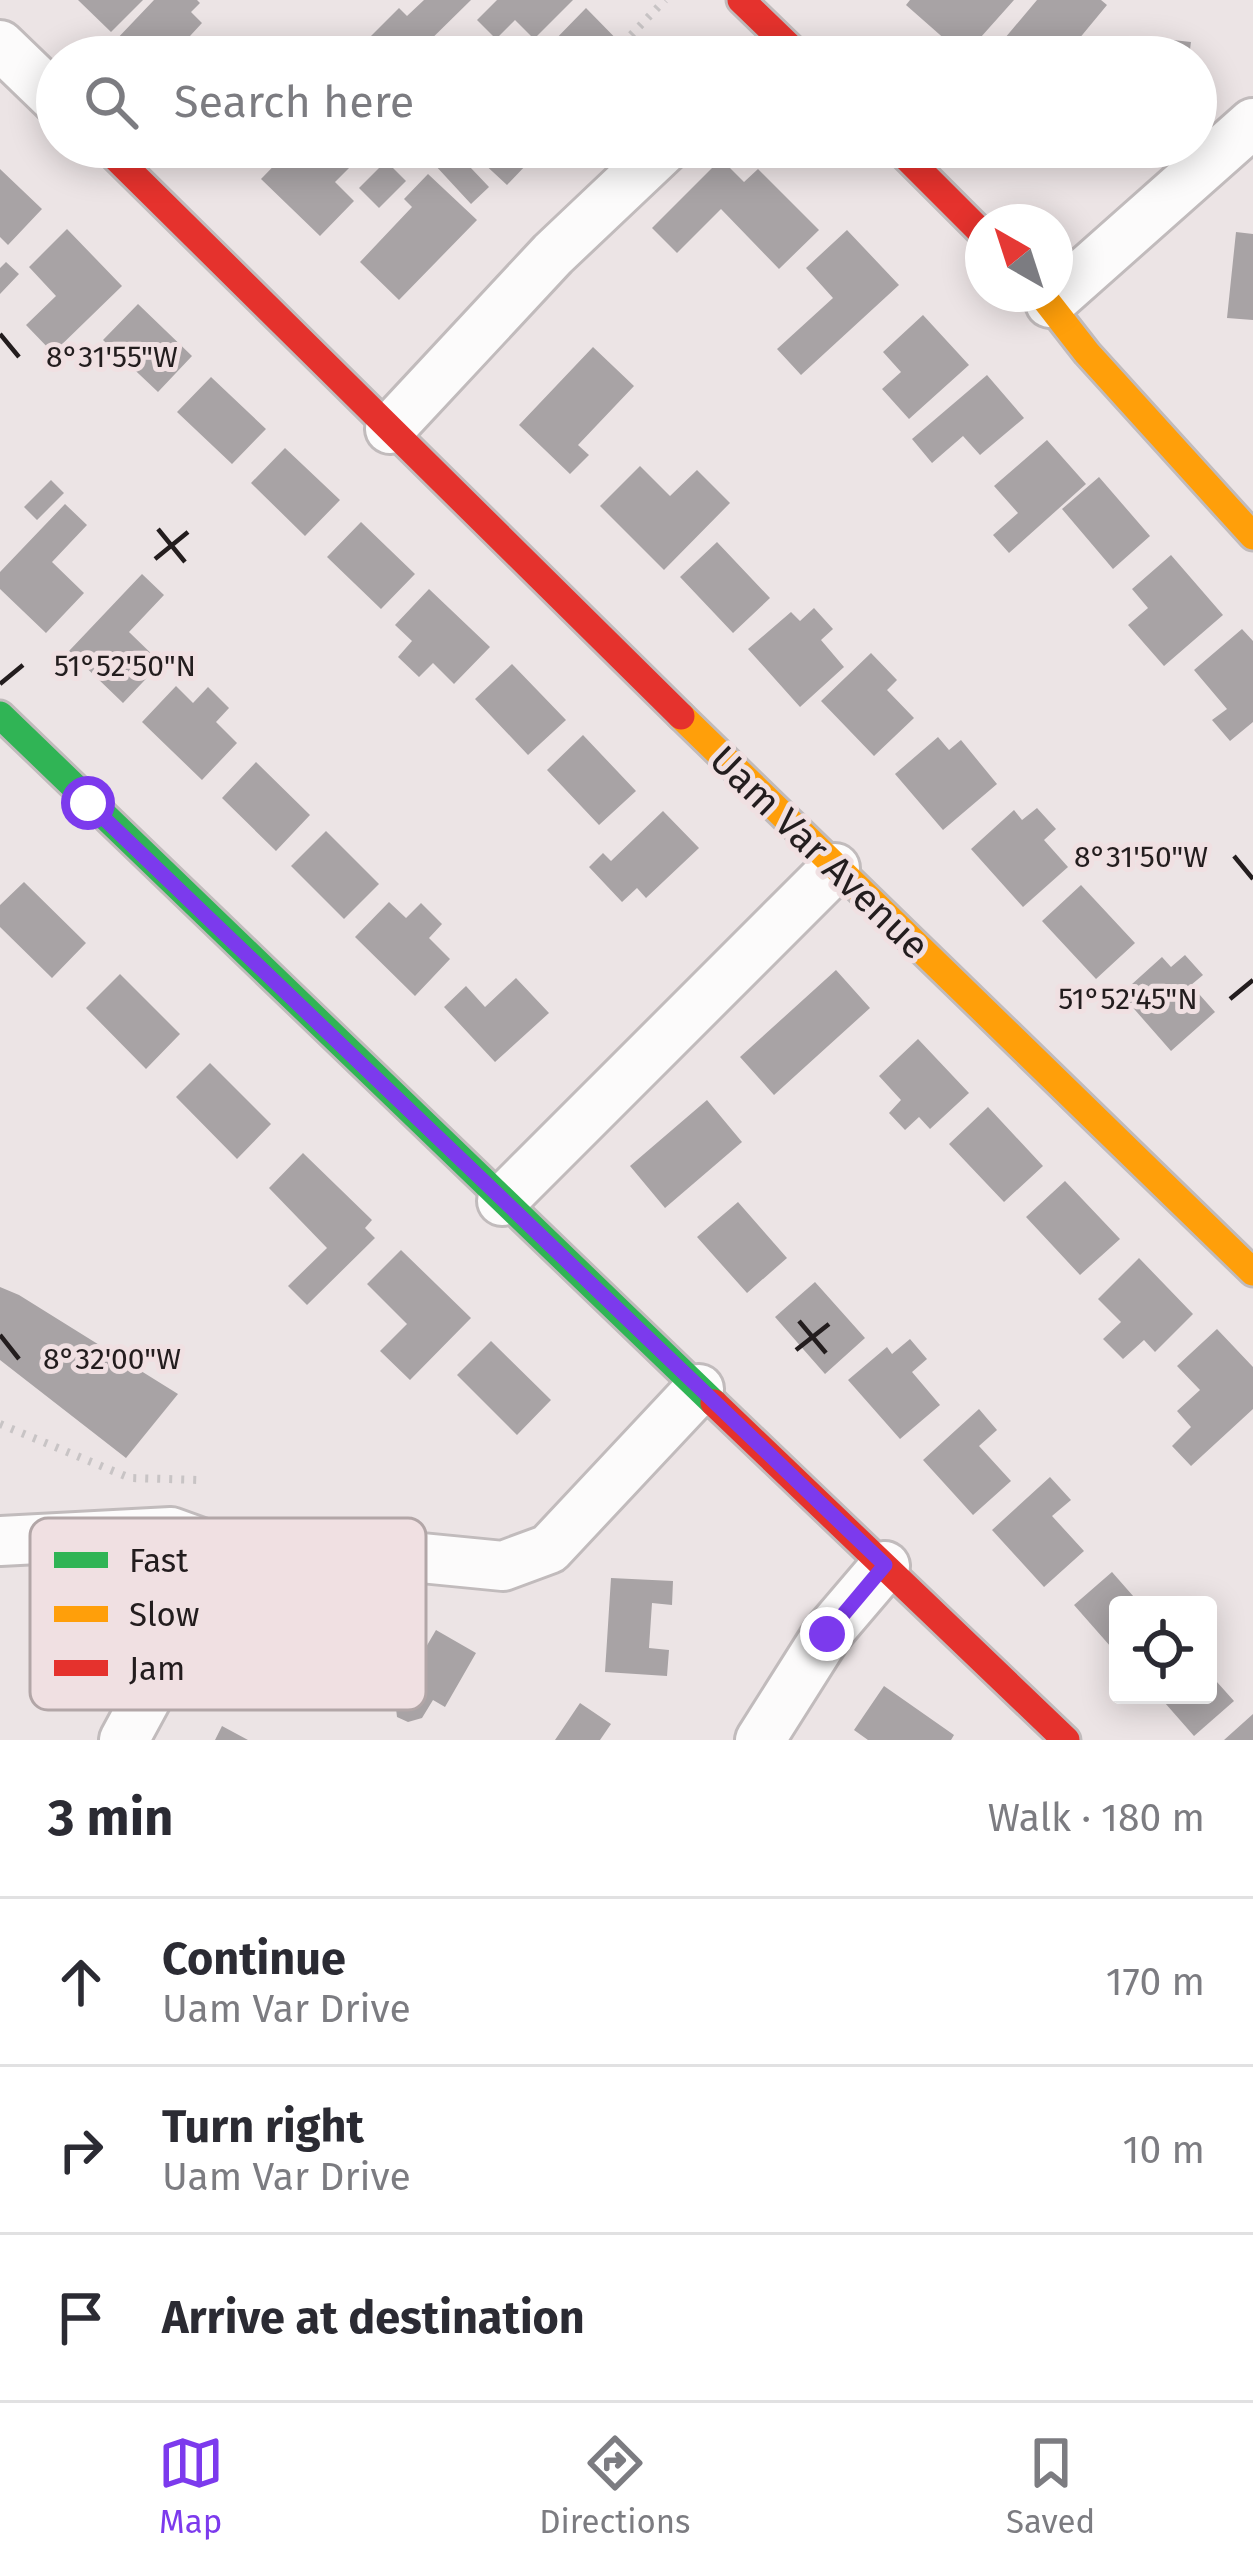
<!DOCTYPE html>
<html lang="en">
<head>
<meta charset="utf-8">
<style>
	:root { --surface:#fff; --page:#f7f7f7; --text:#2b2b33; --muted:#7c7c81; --line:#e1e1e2; --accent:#7c3aed }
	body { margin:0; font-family:"Fira Sans",sans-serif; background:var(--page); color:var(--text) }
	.controls { position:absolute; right:36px; bottom:36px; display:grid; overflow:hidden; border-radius:12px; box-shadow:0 6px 30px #0003 }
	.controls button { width:108px; height:108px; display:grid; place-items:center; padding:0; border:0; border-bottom:3px solid var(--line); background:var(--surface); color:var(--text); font:60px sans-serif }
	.compass { position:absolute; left:965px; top:204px; width:108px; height:108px; border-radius:50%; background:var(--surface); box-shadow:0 6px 30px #0003; rotate:321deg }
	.stop { position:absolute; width:36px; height:36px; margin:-27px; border:9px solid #7c3aed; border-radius:50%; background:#fff }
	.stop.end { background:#7c3aed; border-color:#fff; box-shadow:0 3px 12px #0008 }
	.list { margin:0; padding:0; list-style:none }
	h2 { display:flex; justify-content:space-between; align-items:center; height:156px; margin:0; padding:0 48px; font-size:51px }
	h2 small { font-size:39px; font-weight:400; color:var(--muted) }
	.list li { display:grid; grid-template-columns:78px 1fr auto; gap:36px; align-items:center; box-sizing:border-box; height:168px; padding:0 48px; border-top:3px solid var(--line) }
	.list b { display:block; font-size:45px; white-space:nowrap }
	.list p { margin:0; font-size:39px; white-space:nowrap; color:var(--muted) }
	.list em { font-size:39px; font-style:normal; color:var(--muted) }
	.icon { flex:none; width:66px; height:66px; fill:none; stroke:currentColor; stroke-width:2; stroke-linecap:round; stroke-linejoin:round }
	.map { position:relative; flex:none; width:1253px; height:1740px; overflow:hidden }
	.search { position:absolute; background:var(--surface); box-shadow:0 6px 30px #0003; left:36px; right:36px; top:36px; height:132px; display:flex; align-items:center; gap:30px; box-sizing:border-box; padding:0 42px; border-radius:66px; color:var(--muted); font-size:45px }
	.sheet { height:660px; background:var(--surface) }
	nav { display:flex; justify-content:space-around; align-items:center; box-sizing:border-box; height:168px; border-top:3px solid var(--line); background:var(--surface); font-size:33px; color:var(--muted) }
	nav a { display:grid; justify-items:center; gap:6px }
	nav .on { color:var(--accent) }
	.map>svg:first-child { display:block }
	.building { fill:#a8a3a5 }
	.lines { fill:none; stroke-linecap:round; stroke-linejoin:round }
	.street-casing { stroke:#c1bbbc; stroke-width:54 }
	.fast-casing { stroke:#c1bbbc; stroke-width:33 }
	.slow-casing { stroke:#c1bbbc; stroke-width:33 }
	.jam-casing { stroke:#c1bbbc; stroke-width:33 }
	.path { stroke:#c8c4c5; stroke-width:8; stroke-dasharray:3 9; stroke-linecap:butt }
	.street { stroke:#fcfbfb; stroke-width:48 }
	.fast { stroke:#30b455; stroke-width:27 }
	.slow { stroke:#ff9f0a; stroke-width:27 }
	.jam { stroke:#e5322d; stroke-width:27 }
	.route { stroke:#7c3aed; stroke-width:15 }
	.ticks { fill:none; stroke:#231d1e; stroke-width:4.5 }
	.labels { text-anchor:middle; stroke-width:10; stroke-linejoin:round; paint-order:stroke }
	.street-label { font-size:39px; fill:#231d1e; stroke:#f0e0e2 }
	.key { fill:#f0e0e2; stroke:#b2a6a7; stroke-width:3 }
	.key-label { font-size:33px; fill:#231d1e }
	.ticks-label { font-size:30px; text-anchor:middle; fill:#231d1e; stroke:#f0e0e2; stroke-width:10; stroke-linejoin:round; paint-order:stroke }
</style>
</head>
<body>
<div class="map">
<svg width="1253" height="1740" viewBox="0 0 1253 1740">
	<rect width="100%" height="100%" fill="#ece4e5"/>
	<path class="building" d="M 78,0 L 143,0 L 111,32 Z
		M 154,0 L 197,0 L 200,3 L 191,12 L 202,23 L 190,36 L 213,57 L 130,57 L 114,42 Z
		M 424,0 L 471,0 L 413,57 L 370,57 L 360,47 L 399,8 L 407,16 Z
		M 497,0 L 573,0 L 534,39 L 515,20 L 496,39 L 477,20 Z
		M 910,0 L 1014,0 L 964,56 L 906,5 Z
		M 1037,0 L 1101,0 L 1107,5 L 1064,57 L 989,57 Z
		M 586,8 L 634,57 L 556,57 L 547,48 Z
		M 1136,36 L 1191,42 L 1189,57 L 1081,57 L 1082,49 L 1129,54 Z
		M 500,42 L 516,57 L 486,57 Z
		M 228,147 L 265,147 L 247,166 Z
		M 292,147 L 300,147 L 314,161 L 327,147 L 330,147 L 350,167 L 335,182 L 354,201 L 320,236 L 261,179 Z
		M 466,147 L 509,147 L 527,164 L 507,185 Z
		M 452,148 L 489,187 L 471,204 L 434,164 Z
		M 721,159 L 744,182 L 758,169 L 819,230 L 779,269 L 721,209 L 677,253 L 652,228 Z
		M 386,161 L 406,181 L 379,208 L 359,188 Z
		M 0,169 L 42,209 L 8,245 L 0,237 Z
		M 428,174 L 477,220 L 399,300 L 360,262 L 412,207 L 404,199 Z
		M 67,229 L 122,286 L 53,353 L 26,325 L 56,296 L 29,267 Z
		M 847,230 L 899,285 L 801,375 L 777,349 L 833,298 L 806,268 Z
		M 1236,232 L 1253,234 L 1253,320 L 1227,318 Z
		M 6,262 L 19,274 L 0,294 L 0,268 Z
		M 138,304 L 192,356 L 158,392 L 103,340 Z
		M 923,315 L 969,365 L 909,419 L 882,389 L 901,372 L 883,352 Z
		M 593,347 L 634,386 L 578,445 L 589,455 L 570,474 L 519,425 Z
		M 987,375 L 1024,418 L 980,455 L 963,436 L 932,463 L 912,439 Z
		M 211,377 L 266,429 L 232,464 L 177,412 Z
		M 1047,440 L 1086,484 L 1009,553 L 993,535 L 1018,513 L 994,486 Z
		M 285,448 L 340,500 L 305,536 L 251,483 Z
		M 640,466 L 670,496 L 697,470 L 730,503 L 664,570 L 600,506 Z
		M 1099,477 L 1150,536 L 1113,569 L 1062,509 Z
		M 51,480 L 64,493 L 37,520 L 24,507 Z
		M 65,504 L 87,525 L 52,562 L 84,593 L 46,633 L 0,589 L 0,572 Z
		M 361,522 L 415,574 L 381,609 L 327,557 Z
		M 717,542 L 770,598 L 733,633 L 680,577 Z
		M 1171,555 L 1223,615 L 1164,666 L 1128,625 L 1148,608 L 1132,589 Z
		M 142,574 L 164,595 L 129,632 L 161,663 L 123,703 L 69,651 Z
		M 429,589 L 490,647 L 454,684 L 433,663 L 419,677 L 398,657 L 412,641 L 395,625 Z
		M 814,608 L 833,629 L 821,640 L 844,667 L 800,707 L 748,649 L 791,612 L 800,621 Z
		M 1242,629 L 1253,641 L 1253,722 L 1230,741 L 1212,720 L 1227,709 L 1194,670 Z
		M 871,653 L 897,680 L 887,690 L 914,718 L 874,756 L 821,701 Z
		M 512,664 L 566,720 L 528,755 L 475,699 Z
		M 176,686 L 193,703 L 208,687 L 229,708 L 216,722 L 237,743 L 202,780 L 142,722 Z
		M 583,735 L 636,791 L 599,825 L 547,770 Z
		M 938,737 L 949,750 L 961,740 L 997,784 L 943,830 L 895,774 Z
		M 256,762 L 310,815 L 276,851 L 222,798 Z
		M 1037,808 L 1056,829 L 1044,840 L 1068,867 L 1023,907 L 971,849 L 1014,810 L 1022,820 Z
		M 663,811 L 699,848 L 646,898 L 637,888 L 622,902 L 589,867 L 603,853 L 611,861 Z
		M 326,831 L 379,884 L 344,919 L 291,866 Z
		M 24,882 L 86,943 L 52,978 L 0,927 L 0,905 Z
		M 1081,885 L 1135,943 L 1096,979 L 1042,921 Z
		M 389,902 L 406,918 L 421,903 L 442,924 L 429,938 L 450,959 L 415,996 L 355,937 Z
		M 1185,955 L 1203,975 L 1191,985 L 1215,1012 L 1171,1051 L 1121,994 L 1162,957 L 1171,967 Z
		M 836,970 L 870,1008 L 774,1095 L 740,1057 Z
		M 120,974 L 180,1034 L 146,1069 L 86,1008 Z
		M 516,978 L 549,1013 L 495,1062 L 444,1007 L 466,986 L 485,1007 Z
		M 918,1039 L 969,1093 L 930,1129 L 919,1117 L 905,1130 L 889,1113 L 901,1100 L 879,1076 Z
		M 210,1063 L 271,1124 L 237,1159 L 176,1097 Z
		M 707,1100 L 742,1142 L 665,1208 L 630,1166 Z
		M 988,1107 L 1043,1166 L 1004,1202 L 949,1144 Z
		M 303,1153 L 372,1220 L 365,1228 L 375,1238 L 307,1305 L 288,1286 L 327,1248 L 269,1188 Z
		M 1065,1181 L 1120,1239 L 1080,1275 L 1026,1217 Z
		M 738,1202 L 787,1258 L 747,1293 L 697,1237 Z
		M 401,1250 L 471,1318 L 410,1380 L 380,1351 L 407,1324 L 367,1284 Z
		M 1139,1258 L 1193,1314 L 1155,1352 L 1144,1340 L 1123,1359 L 1103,1339 L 1121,1322 L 1098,1299 Z
		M 815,1282 L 865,1338 L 825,1374 L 775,1317 Z
		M 0,1287 L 19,1295 L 178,1394 L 126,1458 L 0,1360 Z
		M 1217,1329 L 1253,1367 L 1253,1409 L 1191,1466 L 1172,1446 L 1191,1427 L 1177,1411 L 1200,1390 L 1177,1366 Z
		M 910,1339 L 927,1359 L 912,1372 L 940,1405 L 900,1439 L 848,1380 L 887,1347 L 892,1354 Z
		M 491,1341 L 551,1400 L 517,1435 L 457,1375 Z
		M 979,1409 L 997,1430 L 979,1446 L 1011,1481 L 973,1515 L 923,1460 Z
		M 1050,1477 L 1071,1500 L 1052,1516 L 1084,1551 L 1044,1587 L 992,1530 Z
		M 1112,1572 L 1141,1605 L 1118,1605 L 1118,1655 L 1074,1605 Z
		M 611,1578 L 673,1581 L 672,1605 L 652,1603 L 649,1648 L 669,1650 L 667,1676 L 605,1672 Z
		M 436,1630 L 476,1653 L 445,1707 L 433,1700 L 422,1718 L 408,1722 L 397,1717 L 395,1700 Z
		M 1208,1672 L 1234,1701 L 1194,1736 L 1158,1695 L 1208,1695 Z
		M 884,1686 L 954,1735 L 951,1740 L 868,1740 L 854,1730 Z
		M 580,1703 L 611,1724 L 600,1740 L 555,1740 Z
		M 1253,1714 L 1253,1740 L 1224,1740 Z
		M 222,1726 L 248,1740 L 215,1740 Z"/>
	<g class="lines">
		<g class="street-casing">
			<path id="street" d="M 0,45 L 57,100
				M 1050,303 L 1253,123
				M 390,429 L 553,254 L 666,147
				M 502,1201 L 835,868
				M 0,1541 L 171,1532 L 226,1552
				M 124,1740 L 226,1552 L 289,1545 L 503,1566 L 549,1549 L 699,1389
				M 760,1740 L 827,1634 L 885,1566"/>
		</g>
		<g class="fast-casing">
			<path id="fast" d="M 0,715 L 714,1403"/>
		</g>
		<g class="slow-casing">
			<path id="slow" d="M 1041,294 L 1087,353 L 1253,536
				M 681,716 L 1253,1272"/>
		</g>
		<g class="jam-casing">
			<path id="jam" d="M 741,0 L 800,57
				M 105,147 L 681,716
				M 896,147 L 983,234
				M 714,1403 L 1066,1740"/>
		</g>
		<path class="path" d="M 631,35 L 665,0
			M 0,1424 L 130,1478 L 200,1480"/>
		<use href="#street" class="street"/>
		<use href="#fast" class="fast"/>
		<use href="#slow" class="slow"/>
		<use href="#jam" class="jam"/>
	</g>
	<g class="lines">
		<path class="route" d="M 88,803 L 885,1565 L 827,1634"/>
	</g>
	<path class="ticks" d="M 0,334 L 19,357M 158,529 L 185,562M 155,559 L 188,532M 0,684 L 23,665M 1234,856 L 1253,879M 1230,999 L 1253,980M 799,1321 L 826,1353M 0,1335 L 19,1359M 796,1350 L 829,1324"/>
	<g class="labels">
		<g class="street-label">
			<text transform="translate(820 852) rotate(44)" y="14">Uam Var Avenue</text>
		</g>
	</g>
	<rect x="30" y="1518" width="396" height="192" rx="18" class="key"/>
	<rect x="54" y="1552" width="54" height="16" fill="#30b455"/>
	<rect x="54" y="1606" width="54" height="16" fill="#ff9f0a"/>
	<rect x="54" y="1660" width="54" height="16" fill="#e5322d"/>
	<g class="key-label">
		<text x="129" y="1572">Fast</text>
		<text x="129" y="1626">Slow</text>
		<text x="129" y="1680">Jam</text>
	</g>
	<g class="ticks-label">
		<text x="112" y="367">8°31'55"W</text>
		<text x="125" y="676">51°52'50"N</text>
		<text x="1141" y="867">8°31'50"W</text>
		<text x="1128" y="1009">51°52'45"N</text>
		<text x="112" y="1369">8°32'00"W</text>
	</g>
</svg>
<div class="controls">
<button><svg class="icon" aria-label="locate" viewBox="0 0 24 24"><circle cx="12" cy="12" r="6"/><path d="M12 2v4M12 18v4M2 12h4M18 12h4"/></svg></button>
</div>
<svg class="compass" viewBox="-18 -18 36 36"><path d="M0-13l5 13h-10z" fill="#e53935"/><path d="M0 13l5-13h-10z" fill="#7c7c81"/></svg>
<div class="stop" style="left:88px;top:803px"></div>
<div class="stop end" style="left:827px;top:1634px"></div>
<div class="search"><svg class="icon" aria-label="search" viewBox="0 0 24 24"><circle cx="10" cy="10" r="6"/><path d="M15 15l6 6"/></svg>Search here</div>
</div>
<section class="sheet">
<h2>3 min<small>Walk · 180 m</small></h2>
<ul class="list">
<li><svg class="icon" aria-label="ahead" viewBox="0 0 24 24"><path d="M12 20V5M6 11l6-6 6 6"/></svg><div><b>Continue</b><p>Uam Var Drive</p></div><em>170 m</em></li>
<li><svg class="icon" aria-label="right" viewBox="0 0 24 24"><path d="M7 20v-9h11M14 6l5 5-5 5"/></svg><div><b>Turn right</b><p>Uam Var Drive</p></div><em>10 m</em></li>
<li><svg class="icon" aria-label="arrive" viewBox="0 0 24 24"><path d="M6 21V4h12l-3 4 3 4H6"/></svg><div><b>Arrive at destination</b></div></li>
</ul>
</section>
<nav>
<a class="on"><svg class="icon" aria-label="map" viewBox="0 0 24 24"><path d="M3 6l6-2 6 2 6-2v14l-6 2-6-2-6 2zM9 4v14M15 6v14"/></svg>Map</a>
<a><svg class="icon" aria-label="directions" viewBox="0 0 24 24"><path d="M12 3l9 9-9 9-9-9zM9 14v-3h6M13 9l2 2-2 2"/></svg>Directions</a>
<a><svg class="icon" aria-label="saved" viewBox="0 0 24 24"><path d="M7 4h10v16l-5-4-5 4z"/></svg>Saved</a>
</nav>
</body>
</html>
